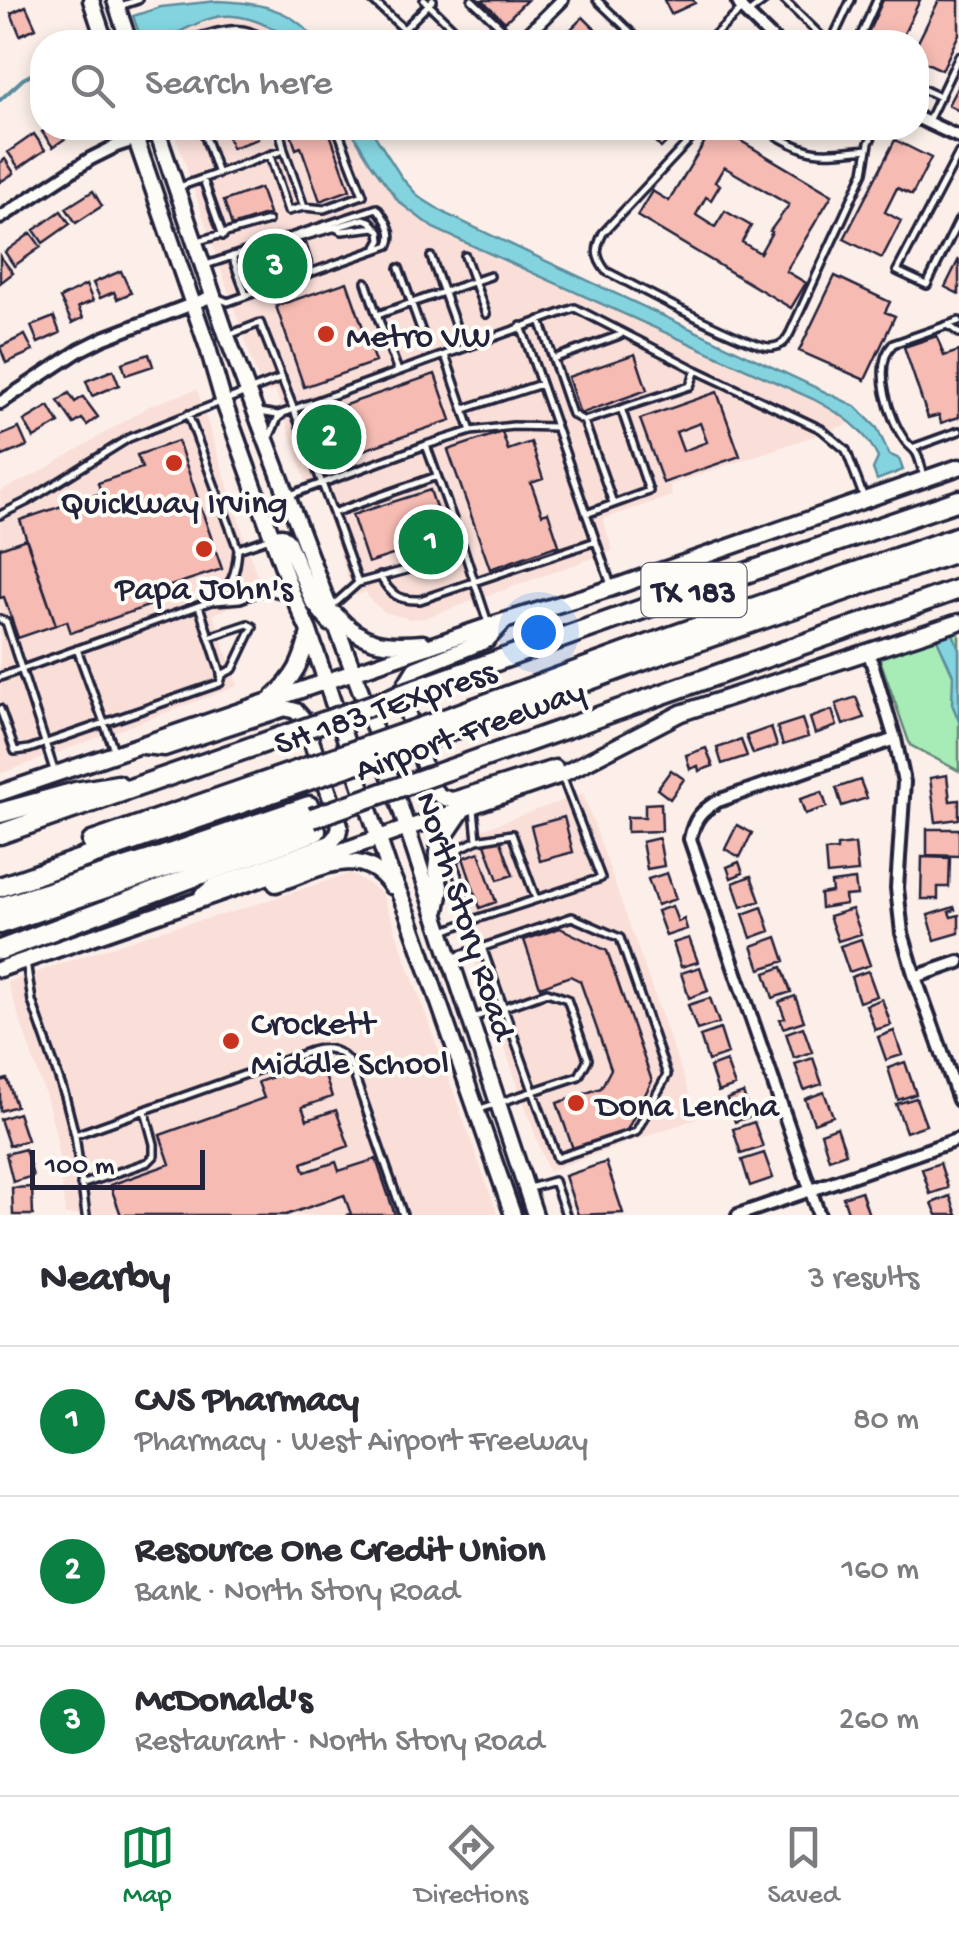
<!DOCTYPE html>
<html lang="en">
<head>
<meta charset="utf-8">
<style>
	:root { --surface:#fff; --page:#f2f2f3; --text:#2b2b33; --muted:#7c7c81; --line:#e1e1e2; --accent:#0b8043 }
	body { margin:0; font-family:"Gochi Hand",sans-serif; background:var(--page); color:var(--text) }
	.scale { position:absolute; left:30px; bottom:25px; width:175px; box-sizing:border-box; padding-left:10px; border:5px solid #22223b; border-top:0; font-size:28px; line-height:35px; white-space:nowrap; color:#22223b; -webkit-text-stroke:8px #fdfcf7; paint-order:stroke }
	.you { position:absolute; left:538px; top:632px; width:35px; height:35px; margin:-25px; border:8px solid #fff; border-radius:50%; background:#1a73e8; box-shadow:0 0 0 15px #1a73e833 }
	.badge { display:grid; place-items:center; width:65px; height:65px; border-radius:50%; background:var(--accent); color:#fff; font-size:32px; font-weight:700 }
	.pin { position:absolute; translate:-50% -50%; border:5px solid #fff; box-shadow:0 2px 10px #0006 }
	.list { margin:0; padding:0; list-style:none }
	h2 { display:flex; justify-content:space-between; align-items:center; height:130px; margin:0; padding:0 40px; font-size:42px }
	h2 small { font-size:32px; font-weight:400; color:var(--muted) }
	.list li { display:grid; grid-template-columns:65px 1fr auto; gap:30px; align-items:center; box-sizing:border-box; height:150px; padding:0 40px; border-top:2px solid var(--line) }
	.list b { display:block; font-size:38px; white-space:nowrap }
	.list p { margin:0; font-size:32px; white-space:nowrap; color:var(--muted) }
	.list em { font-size:32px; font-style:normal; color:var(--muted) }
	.icon { flex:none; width:55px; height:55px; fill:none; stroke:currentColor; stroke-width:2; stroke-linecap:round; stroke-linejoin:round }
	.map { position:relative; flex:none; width:959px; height:1215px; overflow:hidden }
	.search { position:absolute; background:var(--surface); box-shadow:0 5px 15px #0003; left:30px; right:30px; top:30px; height:110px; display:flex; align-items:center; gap:25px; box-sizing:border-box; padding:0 35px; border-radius:40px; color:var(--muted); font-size:38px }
	.sheet { height:580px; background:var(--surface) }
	nav { display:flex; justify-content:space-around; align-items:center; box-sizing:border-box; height:140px; border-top:2px solid var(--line); background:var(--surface); font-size:28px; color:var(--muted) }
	nav a { display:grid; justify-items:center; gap:5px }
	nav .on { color:var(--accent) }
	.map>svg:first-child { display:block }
	.built { fill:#fadfd9 }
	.green { fill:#a7ebb6; stroke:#648678; stroke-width:2.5 }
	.water { fill:#84d4df; stroke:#5d8d9d; stroke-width:2.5 }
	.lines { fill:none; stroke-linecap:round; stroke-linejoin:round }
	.stream { stroke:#5d8d9d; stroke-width:4 }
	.building { fill:#f6bbb3; stroke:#22223b; stroke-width:2.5; fill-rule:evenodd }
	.lane-casing { stroke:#22223b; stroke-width:12 }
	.street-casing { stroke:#22223b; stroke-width:18 }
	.secondary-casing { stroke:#22223b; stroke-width:21 }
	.highway-casing { stroke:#22223b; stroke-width:25 }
	.lane { stroke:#fdfcf7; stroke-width:5 }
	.street { stroke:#fdfcf7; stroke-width:10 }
	.secondary { stroke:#fdfcf7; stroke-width:14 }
	.highway { stroke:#fdfcf7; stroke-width:18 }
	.highway-bridge-casing { stroke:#22223b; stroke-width:25; stroke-linecap:butt }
	.highway-bridge { stroke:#fdfcf7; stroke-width:18 }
	.poi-dot { fill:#c8321e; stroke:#fdfcf7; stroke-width:4 }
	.labels { text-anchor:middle; stroke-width:8; stroke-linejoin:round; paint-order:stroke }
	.shield { fill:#fdfcf7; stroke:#646373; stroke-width:2.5 }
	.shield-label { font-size:32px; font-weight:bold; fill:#22223b }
	.poi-label { font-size:35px; fill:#22223b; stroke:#fdfcf7; text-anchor:start }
	.street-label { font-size:35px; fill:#22223b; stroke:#fdfcf7 }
</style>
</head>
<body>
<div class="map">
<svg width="959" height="1215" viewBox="0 0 959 1215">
	<rect width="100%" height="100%" fill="#fcefe9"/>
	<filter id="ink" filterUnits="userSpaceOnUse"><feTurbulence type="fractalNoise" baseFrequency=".01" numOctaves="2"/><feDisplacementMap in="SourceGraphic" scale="20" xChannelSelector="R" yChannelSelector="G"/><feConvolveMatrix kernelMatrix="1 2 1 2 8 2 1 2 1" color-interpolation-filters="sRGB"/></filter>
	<g filter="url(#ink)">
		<path class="built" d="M 214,16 L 232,16 L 250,19 L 277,30 L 296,42 L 156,42 Z
			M 173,128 L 350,128 L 370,162 L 399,202 L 813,399 L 840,414 L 852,423 L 670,485 L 672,496 L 603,519 L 613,551 L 425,618 L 409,619 L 384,612 L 369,599 L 366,592 L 354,596 L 319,492 L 310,494 L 275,390 L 263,394 Z
			M 197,389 L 263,595 L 213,614 L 238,686 L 0,774 L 0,491 L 40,472 L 151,405 Z
			M 583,793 L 698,1118 L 548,1171 L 468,944 L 450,861 L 458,845 L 469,834 Z
			M 351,873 L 382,893 L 498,1215 L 65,1215 L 56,1135 L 47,1100 L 7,982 L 161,930 L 229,913 Z"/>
		<path class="green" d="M 959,629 L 959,771 L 910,745 L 879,657 Z"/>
		<path class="water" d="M 217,1 C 254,2 295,8 316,42 C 311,42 305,43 300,42 C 292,41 286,35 279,32 C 265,24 249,17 233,16 C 199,13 175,43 142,42 L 133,16 L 161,7 Z
			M 350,128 L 370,128 L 402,178 L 419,197 L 448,215 L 855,406 L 877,428 L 889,454 L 899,459 L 903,470 L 877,480 L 873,469 L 878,458 C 865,428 841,414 813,399 L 433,228 L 399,202 L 370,162 Z
			M 952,631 L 959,649 L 959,721 L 952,704 L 953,675 L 936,637 Z"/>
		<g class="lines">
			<path class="stream" d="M 0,100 L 23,79 L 42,69"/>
		</g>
		<path class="building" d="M 482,0 L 527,0 L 505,22 Z
			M 664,0 L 693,0 L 695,3 L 671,14 Z
			M 883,0 L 920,0 L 900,42 L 884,42 L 867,35 Z
			M 939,0 L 959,0 L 959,34 L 942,70 L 916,58 L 916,46 Z
			M 26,6 L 36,28 L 20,35 L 11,13 Z
			M 583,17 L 608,42 L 558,42 Z
			M 959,84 L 959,111 L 948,105 Z
			M 49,128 L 74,128 L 76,131 L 53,147 L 42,132 Z
			M 229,128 L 254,128 L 258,139 L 232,148 L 225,129 Z
			M 294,128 L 328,128 L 350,190 L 320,201 L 301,147 L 296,149 L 289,129 Z
			M 655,128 L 681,128 L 661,148 L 648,134 Z
			M 713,128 L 719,128 L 832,195 L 786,271 L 806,283 L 791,308 L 637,216 L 652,191 L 669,201 ZM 724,167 L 789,205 L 770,231 L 772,232 L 760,253 L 742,242 L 751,226 L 725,211 L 715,227 L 696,215 L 706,197 L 711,200 L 720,185 L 715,182 Z
			M 34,134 L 45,150 L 19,168 L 8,152 Z
			M 895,140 L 931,158 L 912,195 L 897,188 L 885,212 L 901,221 L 882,258 L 844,239 Z
			M 5,159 L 14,173 L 0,182 L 0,163 Z
			M 260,188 L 269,214 L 232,226 L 224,201 Z
			M 93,191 L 102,206 L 76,223 L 66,208 Z
			M 61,211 L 70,224 L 43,243 L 34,230 Z
			M 31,233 L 41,247 L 14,266 L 5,252 Z
			M 306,243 L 314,268 L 246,290 L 237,265 Z
			M 0,256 L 13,273 L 0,283 Z
			M 959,259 L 959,294 L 945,287 Z
			M 121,271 L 131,293 L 117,299 L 114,292 L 100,298 L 93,283 Z
			M 835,276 L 890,302 L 885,312 L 895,316 L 865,380 L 799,351 Z
			M 347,282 L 375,362 L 304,387 L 276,306 Z
			M 86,285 L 93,301 L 78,307 L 83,318 L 72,323 L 60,298 Z
			M 54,317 L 60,333 L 38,343 L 31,326 Z
			M 25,335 L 33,351 L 6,363 L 0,347 Z
			M 937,336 L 944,356 L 959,351 L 959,417 L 941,423 L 939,415 L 928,418 L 904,347 Z
			M 149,354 L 153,366 L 126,375 L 122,363 Z
			M 635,354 L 647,390 L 580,414 L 568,377 Z
			M 113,370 L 119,385 L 92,396 L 86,381 Z
			M 435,374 L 451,420 L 332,461 L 316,415 Z
			M 717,392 L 740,456 L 663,483 L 640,419 ZM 700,423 L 707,442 L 683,451 L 676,432 Z
			M 69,393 L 75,402 L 83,397 L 98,417 L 87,425 L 82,419 L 74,424 L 58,401 Z
			M 49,406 L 59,423 L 34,438 L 24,421 Z
			M 19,428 L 27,446 L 3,456 L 0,450 L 0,436 Z
			M 502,432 L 508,450 L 531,442 L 543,479 L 531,483 L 542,514 L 548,512 L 559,545 L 490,569 L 448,450 Z
			M 178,441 L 222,569 L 167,587 L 171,598 L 71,633 L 67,621 L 56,625 L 20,520 L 101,493 L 98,483 L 142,468 L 137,455 Z
			M 430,490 L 446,537 L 437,540 L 442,556 L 431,560 L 426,544 L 368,563 L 352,515 Z
			M 26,539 L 56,625 L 18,638 L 4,597 L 0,598 L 0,548 Z
			M 856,697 L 864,718 L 843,725 L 836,704 Z
			M 832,710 L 837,726 L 815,734 L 810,718 Z
			M 802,719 L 808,737 L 783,745 L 777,727 Z
			M 771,727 L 777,746 L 753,754 L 746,736 Z
			M 741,740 L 747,756 L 722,764 L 717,748 Z
			M 706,748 L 713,766 L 699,771 L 698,766 L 690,769 L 686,755 Z
			M 671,770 L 684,779 L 670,799 L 657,789 Z
			M 947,775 L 950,801 L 959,800 L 959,819 L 936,822 L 930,778 Z
			M 860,780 L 867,798 L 842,806 L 836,788 Z
			M 822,792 L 827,807 L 805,814 L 800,799 Z
			M 661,803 L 662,831 L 627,832 L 627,817 L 645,817 L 645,804 Z
			M 564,817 L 573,852 L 540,861 L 531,826 Z
			M 737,825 L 752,833 L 740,857 L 725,849 Z
			M 927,829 L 959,829 L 959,856 L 927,855 Z
			M 659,838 L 664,866 L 647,869 L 642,842 Z
			M 500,839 L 513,875 L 498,880 L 485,844 Z
			M 855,844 L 858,872 L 827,875 L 825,851 L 837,850 L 837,846 Z
			M 479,852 L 496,902 L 480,908 L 463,858 Z
			M 922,857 L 950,858 L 949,887 L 938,887 L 938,899 L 921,899 Z
			M 739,862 L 743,873 L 731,878 L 727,867 Z
			M 667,873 L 676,899 L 657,905 L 648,879 Z
			M 751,876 L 760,901 L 741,907 L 733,883 Z
			M 855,880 L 857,895 L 845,896 L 846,904 L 821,908 L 820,894 L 832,892 L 831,883 Z
			M 672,906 L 678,922 L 684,919 L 687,929 L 666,936 L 657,911 Z
			M 762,907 L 770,931 L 751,938 L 743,914 Z
			M 954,907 L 955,910 L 949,912 L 951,917 L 959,915 L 959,933 L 935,940 L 928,915 Z
			M 852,909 L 861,934 L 838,941 L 829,916 Z
			M 560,928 L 607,951 L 652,1081 L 627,1130 L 573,1149 L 557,1103 L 601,1088 L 611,1069 L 580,981 L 570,976 L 540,987 L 524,940 Z
			M 777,937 L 785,961 L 760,969 L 752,946 Z
			M 689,938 L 698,962 L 681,967 L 673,943 Z
			M 861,939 L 870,965 L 849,972 L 840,946 Z
			M 700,967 L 708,991 L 689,998 L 681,973 Z
			M 782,967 L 791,992 L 773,998 L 765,973 Z
			M 868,971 L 877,996 L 859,1002 L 851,977 Z
			M 795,996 L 804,1021 L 783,1028 L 780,1019 L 785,1018 L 779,1002 Z
			M 710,998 L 719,1023 L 697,1030 L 688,1005 Z
			M 882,999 L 891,1025 L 875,1030 L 866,1005 Z
			M 803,1027 L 812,1052 L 794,1058 L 786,1033 Z
			M 720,1029 L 728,1054 L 708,1061 L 700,1036 Z
			M 894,1031 L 902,1055 L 886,1060 L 878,1037 Z
			M 813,1058 L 822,1084 L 804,1090 L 795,1064 Z
			M 320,1061 L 332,1097 L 302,1107 L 307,1120 L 336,1110 L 349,1146 L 302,1163 L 305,1172 L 336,1162 L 339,1171 L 376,1159 L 395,1215 L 346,1215 L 351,1214 L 344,1195 L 286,1215 L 121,1215 L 110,1185 L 170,1164 L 160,1135 L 264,1098 L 258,1082 Z
			M 726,1061 L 735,1086 L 718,1092 L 710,1067 Z
			M 905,1062 L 916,1094 L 898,1100 L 888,1068 Z
			M 7,1079 L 16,1106 L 0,1111 L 0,1081 Z
			M 824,1092 L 833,1116 L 814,1123 L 805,1099 Z
			M 743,1093 L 751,1116 L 735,1122 L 727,1099 Z
			M 916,1098 L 926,1125 L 906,1132 L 896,1104 Z
			M 18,1113 L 27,1140 L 9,1146 L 0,1119 Z
			M 754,1122 L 763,1147 L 741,1154 L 733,1129 Z
			M 837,1127 L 846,1153 L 829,1159 L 821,1133 Z
			M 25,1149 L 33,1176 L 13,1182 L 6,1154 Z
			M 764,1153 L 773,1178 L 750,1186 L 742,1160 Z
			M 606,1162 L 623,1213 L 578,1215 L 565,1176 Z
			M 940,1163 L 948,1188 L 930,1194 L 922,1169 Z
			M 32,1187 L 33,1215 L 13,1215 L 12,1188 Z
			M 861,1191 L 869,1215 L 849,1215 L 843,1197 Z
			M 950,1196 L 957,1215 L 937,1215 L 932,1203 Z"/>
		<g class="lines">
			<g class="lane-casing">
				<path id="lane" d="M 372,0 L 418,42
					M 424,0 L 464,39 L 463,42
					M 472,0 L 505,31 L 506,42
					M 597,0 L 641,42
					M 784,0 L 824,39 L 834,36 L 851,0
					M 120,6 L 138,0
					M 747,14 L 765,0
					M 404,29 L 433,0
					M 182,42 C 209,35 243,18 265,42
					M 707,42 L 741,10
					M 858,42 L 877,0
					M 916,86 L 940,97
					M 928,121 L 959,56
					M 202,128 L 218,174
					M 279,128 L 284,150 L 304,207 L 324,209 L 363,195 L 337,128
					M 701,128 L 603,233 C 595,249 595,257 606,271 C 631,284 753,350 772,347 C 782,346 786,341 790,333 L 864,172 L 869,143 L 876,128
					M 772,128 L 774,134 C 814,158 823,153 868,149
					M 161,131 L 172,128
					M 959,153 L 897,271 L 927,285 L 959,220
					M 270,156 L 288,211 L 304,207
					M 203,179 L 223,236
					M 179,187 L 284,150
					M 335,228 L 342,231 L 375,227
					M 198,241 L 268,221
					M 281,243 L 364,219 L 370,221 L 380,232 L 381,240 L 377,247
					M 232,256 L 246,295
					M 465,256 L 486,314
					M 431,257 L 455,324
					M 203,266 L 377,208 C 385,218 395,232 389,245 L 228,302 L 216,297
					M 399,268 L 423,335
					M 366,282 L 377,315
					M 948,325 L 959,333
					M 521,326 L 611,585
					M 229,335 L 260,323 C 294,410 328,495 358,583 L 435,562 L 464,550 L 426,445 L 290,495
					M 445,355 L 471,431
					M 553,359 L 620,335
					M 696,370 L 821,429 L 846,450 L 864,498
					M 398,371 L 377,315 L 490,276
					M 464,409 L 541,384
					M 259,412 L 278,415 L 575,308 L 696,370 L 690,386 L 584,421 L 572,414 L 540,320
					M 584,421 L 613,503
					M 268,440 L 278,418 L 282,415
					M 426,445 L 471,431 L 513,426 L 555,427
					M 912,448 L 959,431
					M 924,477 C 922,470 920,460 917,454 C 914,448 910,447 906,442 C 889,420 872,366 893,344 L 959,321
					M 333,513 L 437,476
					M 586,514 L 649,491 L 622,411
					M 0,515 L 28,501 L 129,438 L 282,378
					M 238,549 L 270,538
					M 464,550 L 488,623
					M 380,576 C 390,594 398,601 420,600 L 596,541
					M 215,601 L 240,599 L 265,590 L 292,597
					M 330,608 L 358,583
					M 0,619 L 6,622 L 54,770
					M 209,637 L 248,624 L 253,627 L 233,669 L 221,675
					M 77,649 L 114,750
					M 0,677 L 212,601 C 233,584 236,575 238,549 L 188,414
					M 0,709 L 15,751 L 29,749 L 220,683 L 222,676 L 199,606
					M 477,840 L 512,834 L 536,899
					M 470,921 L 601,878 L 562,776
					M 444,931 L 470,921 L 454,862 L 461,848 L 477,840 L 474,809
					M 451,958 L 572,917 L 620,938 L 667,1075 L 636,1132 L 557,1158 L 482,947
					M 26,961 L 32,1001 L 65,1096 L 75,1135 L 86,1215
					M 470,1019 L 547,992 L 567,999 L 588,1059 L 579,1076 L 480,1109
					M 75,1135 L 311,1051 C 327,1046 339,1049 350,1063 L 403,1215
					M 81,1185 L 148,1162 L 154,1156 L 154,1144 L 145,1111
					M 530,1188 L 554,1181 L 566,1215"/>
			</g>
			<g class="street-casing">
				<path id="street" d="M 737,0 L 742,9 L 776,42
					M 520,42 L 562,0
					M 916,117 L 959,137
					M 0,218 L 90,159 L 116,146 L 158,132
					M 0,403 L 80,350 L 104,338 L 213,296
					M 869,653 L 895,739 L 904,782 L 897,888 L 902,933 L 915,977 L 959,1100
					M 915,977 L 959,962
					M 738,1215 L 959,1139
					M 819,1215 L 690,839 C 694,819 701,811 718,801 L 895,739"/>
			</g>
			<g class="secondary-casing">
				<path id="secondary" d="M 91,0 L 105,42
					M 115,0 L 129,42
					M 132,128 L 208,348 L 223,400 L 294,598 L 309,631 L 388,866 L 408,914 L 513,1215
					M 156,128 L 225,331 L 369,713 L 535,1215
					M 272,537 L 282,536 L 288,542 L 313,602 L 331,624
					M 335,614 C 363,645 384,646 423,643
					M 501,625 L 487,640 L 415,669 L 401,692 L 429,782 C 435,794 440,798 453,800 L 555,768
					M 272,698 C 295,677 302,663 309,632
					M 143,746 L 164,748 L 285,708 L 296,711 L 304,720 L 340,825 L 338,834 L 330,843 L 214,886 L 202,896
					M 0,793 L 488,626 L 612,588 L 959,467
					M 276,884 C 317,870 361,842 391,886
					M 437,910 L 441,890 L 436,869 L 439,845 L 464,808
					M 0,969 L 561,775 L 681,713 L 959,622"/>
			</g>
			<g class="highway-casing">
				<path id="highway" d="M 431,684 L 705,587 L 959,500
					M 439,721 L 675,635 L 959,536
					M 441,734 L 661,654 L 959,551
					M 448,770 L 959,589
					M 0,813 L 76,792 L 118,785
					M 0,834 L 289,734
					M 92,842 L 299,770
					M 0,887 L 303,782
					M 0,907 L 163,856 L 309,806
					M 0,924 L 312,818
					M 0,950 L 316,831"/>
			</g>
			<use href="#lane" class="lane"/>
			<use href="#street" class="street"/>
			<use href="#secondary" class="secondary"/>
			<use href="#highway" class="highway"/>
			<g class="highway-bridge-casing">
				<path id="highway-bridge" d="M 289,734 L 431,684
					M 299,770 L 439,721
					M 303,782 L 441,734
					M 312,818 L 448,770"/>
			</g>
			<use href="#highway-bridge" class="highway-bridge"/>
		</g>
	</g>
	<g class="poi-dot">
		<circle cx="326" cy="334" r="10"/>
		<circle cx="174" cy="463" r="10"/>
		<circle cx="204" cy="549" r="10"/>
		<circle cx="231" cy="1041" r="10"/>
		<circle cx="576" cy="1103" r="10"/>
	</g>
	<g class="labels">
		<rect class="shield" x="641.5" y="563" width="105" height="54" rx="8"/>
		<g class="shield-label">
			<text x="694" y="601">TX 183</text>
		</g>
		<g class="poi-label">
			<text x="346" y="346">Metro VW</text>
			<text x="174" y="512" text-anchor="middle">Quickway Irving</text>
			<text x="204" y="598" text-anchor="middle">Papa John's</text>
			<text x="251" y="1033">Crockett<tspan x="251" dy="40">Middle School</tspan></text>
			<text x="596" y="1115">Dona Lencha</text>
		</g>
		<g class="street-label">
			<text transform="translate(384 705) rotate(-19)" y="12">SH 183 TEXpress</text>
			<text transform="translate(469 728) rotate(-20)" y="12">Airport Freeway</text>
			<text transform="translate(468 915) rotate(72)" y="12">North Story Road</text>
		</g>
	</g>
</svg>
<div class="scale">100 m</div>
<div class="you"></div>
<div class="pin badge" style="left:431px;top:542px">1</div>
<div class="pin badge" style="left:329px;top:437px">2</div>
<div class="pin badge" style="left:275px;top:266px">3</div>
<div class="search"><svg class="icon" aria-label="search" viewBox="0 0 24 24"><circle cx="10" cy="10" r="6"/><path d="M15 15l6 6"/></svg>Search here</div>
</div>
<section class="sheet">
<h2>Nearby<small>3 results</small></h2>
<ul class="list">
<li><span class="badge">1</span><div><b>CVS Pharmacy</b><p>Pharmacy · West Airport Freeway</p></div><em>80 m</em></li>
<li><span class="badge">2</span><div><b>Resource One Credit Union</b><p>Bank · North Story Road</p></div><em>160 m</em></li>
<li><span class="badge">3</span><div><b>McDonald's</b><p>Restaurant · North Story Road</p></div><em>260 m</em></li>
</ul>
</section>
<nav>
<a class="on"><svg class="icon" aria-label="map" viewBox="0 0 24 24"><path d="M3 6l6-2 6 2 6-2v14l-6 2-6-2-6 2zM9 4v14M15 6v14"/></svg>Map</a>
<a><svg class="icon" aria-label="directions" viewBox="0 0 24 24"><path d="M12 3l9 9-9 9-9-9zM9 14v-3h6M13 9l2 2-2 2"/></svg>Directions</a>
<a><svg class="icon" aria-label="saved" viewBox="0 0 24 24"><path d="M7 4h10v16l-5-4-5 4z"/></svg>Saved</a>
</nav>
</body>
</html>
